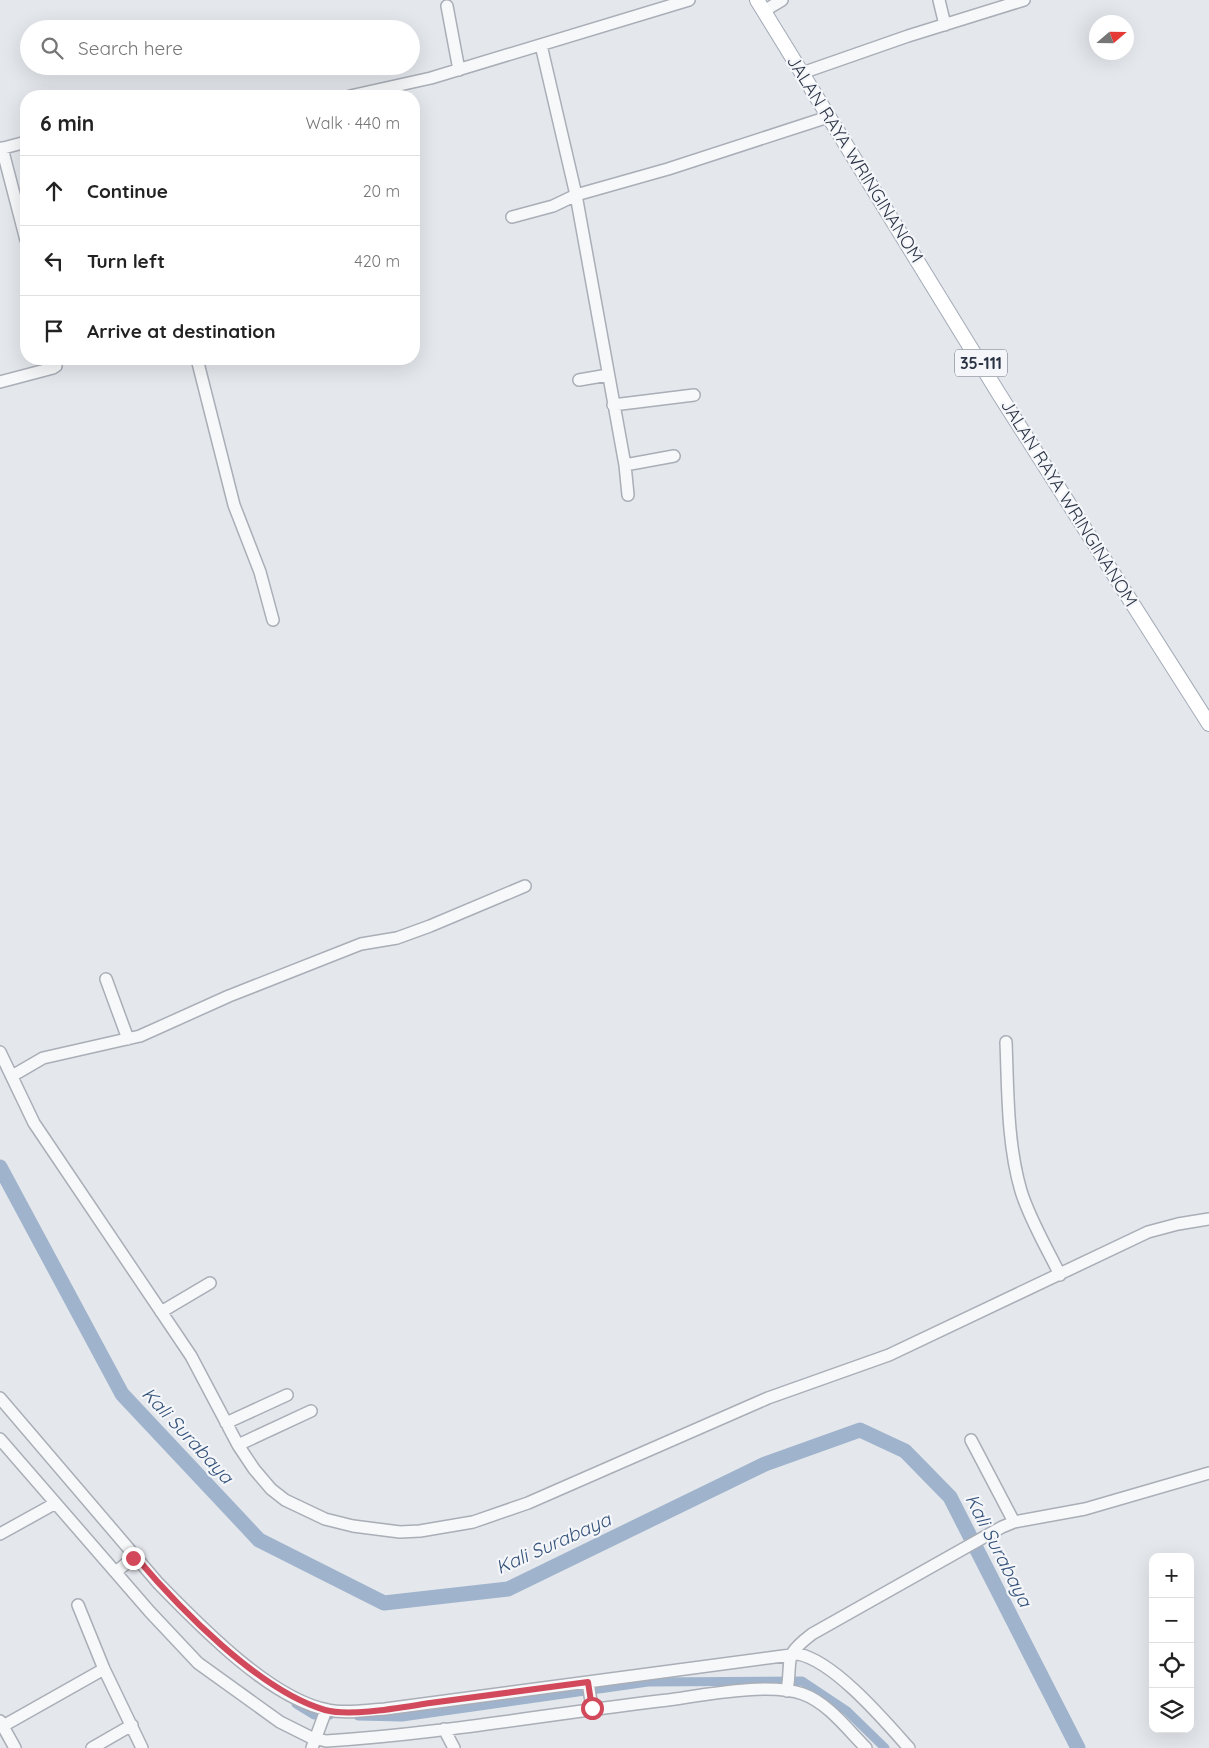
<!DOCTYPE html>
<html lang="en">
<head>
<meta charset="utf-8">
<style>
	:root { --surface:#fff; --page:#f6f6f6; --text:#222; --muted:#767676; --line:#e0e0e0 }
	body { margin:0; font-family:Quicksand,sans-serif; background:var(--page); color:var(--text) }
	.controls { position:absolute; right:15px; bottom:15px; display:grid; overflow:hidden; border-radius:10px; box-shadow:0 5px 20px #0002 }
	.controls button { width:45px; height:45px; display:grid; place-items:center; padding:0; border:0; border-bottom:1px solid var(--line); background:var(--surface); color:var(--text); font:25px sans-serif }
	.compass { position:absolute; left:1089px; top:15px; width:45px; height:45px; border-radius:50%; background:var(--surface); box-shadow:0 5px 20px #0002; rotate:70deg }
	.stop { position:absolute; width:15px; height:15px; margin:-11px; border:4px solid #d1495b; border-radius:50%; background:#fff }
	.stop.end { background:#d1495b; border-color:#fff; box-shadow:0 1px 5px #0008 }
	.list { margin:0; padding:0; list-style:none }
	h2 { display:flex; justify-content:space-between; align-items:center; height:65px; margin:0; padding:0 20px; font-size:21px }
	h2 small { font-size:16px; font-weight:400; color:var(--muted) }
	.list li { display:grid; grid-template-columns:32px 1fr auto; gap:15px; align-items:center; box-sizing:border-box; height:70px; padding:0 20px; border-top:1px solid var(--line) }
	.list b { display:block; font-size:19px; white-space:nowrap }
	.list em { font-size:16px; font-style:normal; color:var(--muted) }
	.icon { flex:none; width:28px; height:28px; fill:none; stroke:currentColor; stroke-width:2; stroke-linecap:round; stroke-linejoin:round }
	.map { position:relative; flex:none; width:1209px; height:1748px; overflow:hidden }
	.search { position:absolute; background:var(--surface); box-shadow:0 5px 20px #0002; left:20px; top:20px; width:400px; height:55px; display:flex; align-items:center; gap:12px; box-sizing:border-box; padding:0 18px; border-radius:28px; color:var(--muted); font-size:19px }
	.panel { position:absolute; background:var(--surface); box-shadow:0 5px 20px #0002; left:20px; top:90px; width:400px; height:275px; border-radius:20px }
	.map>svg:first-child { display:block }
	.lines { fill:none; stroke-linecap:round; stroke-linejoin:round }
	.canal { stroke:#9fb4cc; stroke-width:9 }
	.river { stroke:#9fb4cc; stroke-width:15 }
	.minor-casing { stroke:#a9aeb7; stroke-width:14 }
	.major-casing { stroke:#a3abb8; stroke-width:16 }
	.minor { stroke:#f7f8fa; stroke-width:11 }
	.major { stroke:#fff; stroke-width:14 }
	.route { stroke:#d1495b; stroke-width:6 }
	.labels { text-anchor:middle; stroke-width:4.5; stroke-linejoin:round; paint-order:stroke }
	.shield { fill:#f4f6f9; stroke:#676e7b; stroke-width:1 }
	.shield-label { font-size:16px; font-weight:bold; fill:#2b3445 }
	.street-label { font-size:18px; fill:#2b3445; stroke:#f4f6f9 }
	.water-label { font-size:19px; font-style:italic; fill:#34527a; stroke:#f4f6f9 }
</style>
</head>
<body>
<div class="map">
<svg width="1209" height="1748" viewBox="0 0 1209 1748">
	<rect width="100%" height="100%" fill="#e4e7ec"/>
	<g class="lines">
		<path class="canal" d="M 296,1704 L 314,1715 L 330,1715
			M 358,1716 L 402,1717 L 648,1682 L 802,1681 L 847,1711 L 885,1748"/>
		<path class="river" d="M 0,1167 L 122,1394 L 259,1540 L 384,1603 L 508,1589 L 765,1464 L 860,1430 L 905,1451 L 950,1497 L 1078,1748"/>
		<g class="minor-casing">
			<path id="minor" d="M 939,0 L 945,25
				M 447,6 L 459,70
				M 764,11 L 782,0
				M 802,73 L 908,36 L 1024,0
				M 350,96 L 431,78 L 689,0
				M 2,148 L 26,240
				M 0,149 L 26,142
				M 512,217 L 553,206 L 576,195 L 541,45
				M 197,359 L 234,505 L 260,572 L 273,620
				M 579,380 L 608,375
				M 0,382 L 53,368 L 56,366 L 56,359
				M 613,405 L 694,395
				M 625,465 L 674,456
				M 628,495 L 625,465 L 576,195 L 668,169 L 828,117
				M 106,979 L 128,1039
				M 1006,1042 C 1008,1091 1007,1143 1021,1191 C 1030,1220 1047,1248 1060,1275
				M 0,1052 L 34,1123 L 191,1356 L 238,1445 L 254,1469 L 271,1489 L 285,1500 L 325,1519 L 353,1526 L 400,1532 L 420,1531 L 473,1522 L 528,1503 L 768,1398 L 889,1355 L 1148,1232 L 1178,1224 L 1209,1219
				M 12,1076 L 43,1058 L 140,1036 L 229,996 L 361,944 L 397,938 L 430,926 L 525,886
				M 161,1312 L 210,1283
				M 0,1398 L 158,1583 C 199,1625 270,1699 328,1710 C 346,1714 367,1710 385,1709 L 798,1654 C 834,1661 884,1720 909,1748
				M 226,1423 L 287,1395
				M 0,1439 L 150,1612 L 198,1663 L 280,1722 L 310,1737 L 326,1741 C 440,1734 554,1713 668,1700 C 704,1695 769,1682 803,1694 C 828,1703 848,1730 866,1748
				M 971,1440 L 1014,1522
				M 238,1445 L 311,1411
				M 0,1534 L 54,1504
				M 116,1572 L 135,1556
				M 78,1605 L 104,1669 L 142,1748
				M 588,1682 L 592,1708
				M 787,1691 C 793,1657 781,1658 812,1634 L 1002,1527 L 1014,1522 L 1085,1509 L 1209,1473
				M 0,1721 L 15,1748
				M 3,1726 L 104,1669
				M 444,1729 L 454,1748
				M 92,1748 L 132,1725
				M 312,1748 L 326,1710"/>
		</g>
		<g class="major-casing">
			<path id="major" d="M 757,0 L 999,394 L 1209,724"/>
		</g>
		<use href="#minor" class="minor"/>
		<use href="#major" class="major"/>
	</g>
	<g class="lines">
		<path class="route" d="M 133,1558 L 135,1556 C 179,1608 259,1691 325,1710 C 351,1717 403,1707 430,1703 C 483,1696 536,1689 588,1682 L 592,1708"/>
	</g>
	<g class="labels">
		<rect class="shield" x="955" y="349.5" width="52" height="27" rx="4"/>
		<g class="shield-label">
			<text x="981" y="369">35-111</text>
		</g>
		<g class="street-label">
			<text transform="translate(855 159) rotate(58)" y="6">JALAN RAYA WRINGINANOM</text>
			<text transform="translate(1069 503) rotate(58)" y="6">JALAN RAYA WRINGINANOM</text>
		</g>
		<g class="water-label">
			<text transform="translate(188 1435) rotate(47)" y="7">Kali Surabaya</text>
			<text transform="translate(553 1543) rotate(-24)" y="7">Kali Surabaya</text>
			<text transform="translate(999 1550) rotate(63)" y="7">Kali Surabaya</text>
		</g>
	</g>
</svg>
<div class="controls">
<button>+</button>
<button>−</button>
<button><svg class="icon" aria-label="locate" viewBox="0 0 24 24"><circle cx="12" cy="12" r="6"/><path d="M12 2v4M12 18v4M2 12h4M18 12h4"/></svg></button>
<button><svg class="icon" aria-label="layers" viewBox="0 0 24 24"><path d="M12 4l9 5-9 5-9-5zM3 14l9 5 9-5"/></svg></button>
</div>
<svg class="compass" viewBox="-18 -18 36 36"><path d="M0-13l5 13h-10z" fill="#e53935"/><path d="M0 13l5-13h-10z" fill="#767676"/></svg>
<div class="stop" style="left:592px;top:1708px"></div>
<div class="stop end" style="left:133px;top:1558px"></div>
<div class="search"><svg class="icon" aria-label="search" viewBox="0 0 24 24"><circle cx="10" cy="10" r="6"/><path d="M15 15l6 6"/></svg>Search here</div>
<section class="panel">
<h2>6 min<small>Walk · 440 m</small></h2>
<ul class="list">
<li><svg class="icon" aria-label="ahead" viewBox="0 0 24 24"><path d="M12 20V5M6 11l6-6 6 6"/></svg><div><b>Continue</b></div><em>20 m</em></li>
<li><svg class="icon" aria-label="left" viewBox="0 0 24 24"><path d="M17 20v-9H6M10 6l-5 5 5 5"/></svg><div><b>Turn left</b></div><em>420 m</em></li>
<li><svg class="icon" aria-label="arrive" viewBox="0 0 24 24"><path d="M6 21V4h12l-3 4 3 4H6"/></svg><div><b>Arrive at destination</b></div></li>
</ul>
</section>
</div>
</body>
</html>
